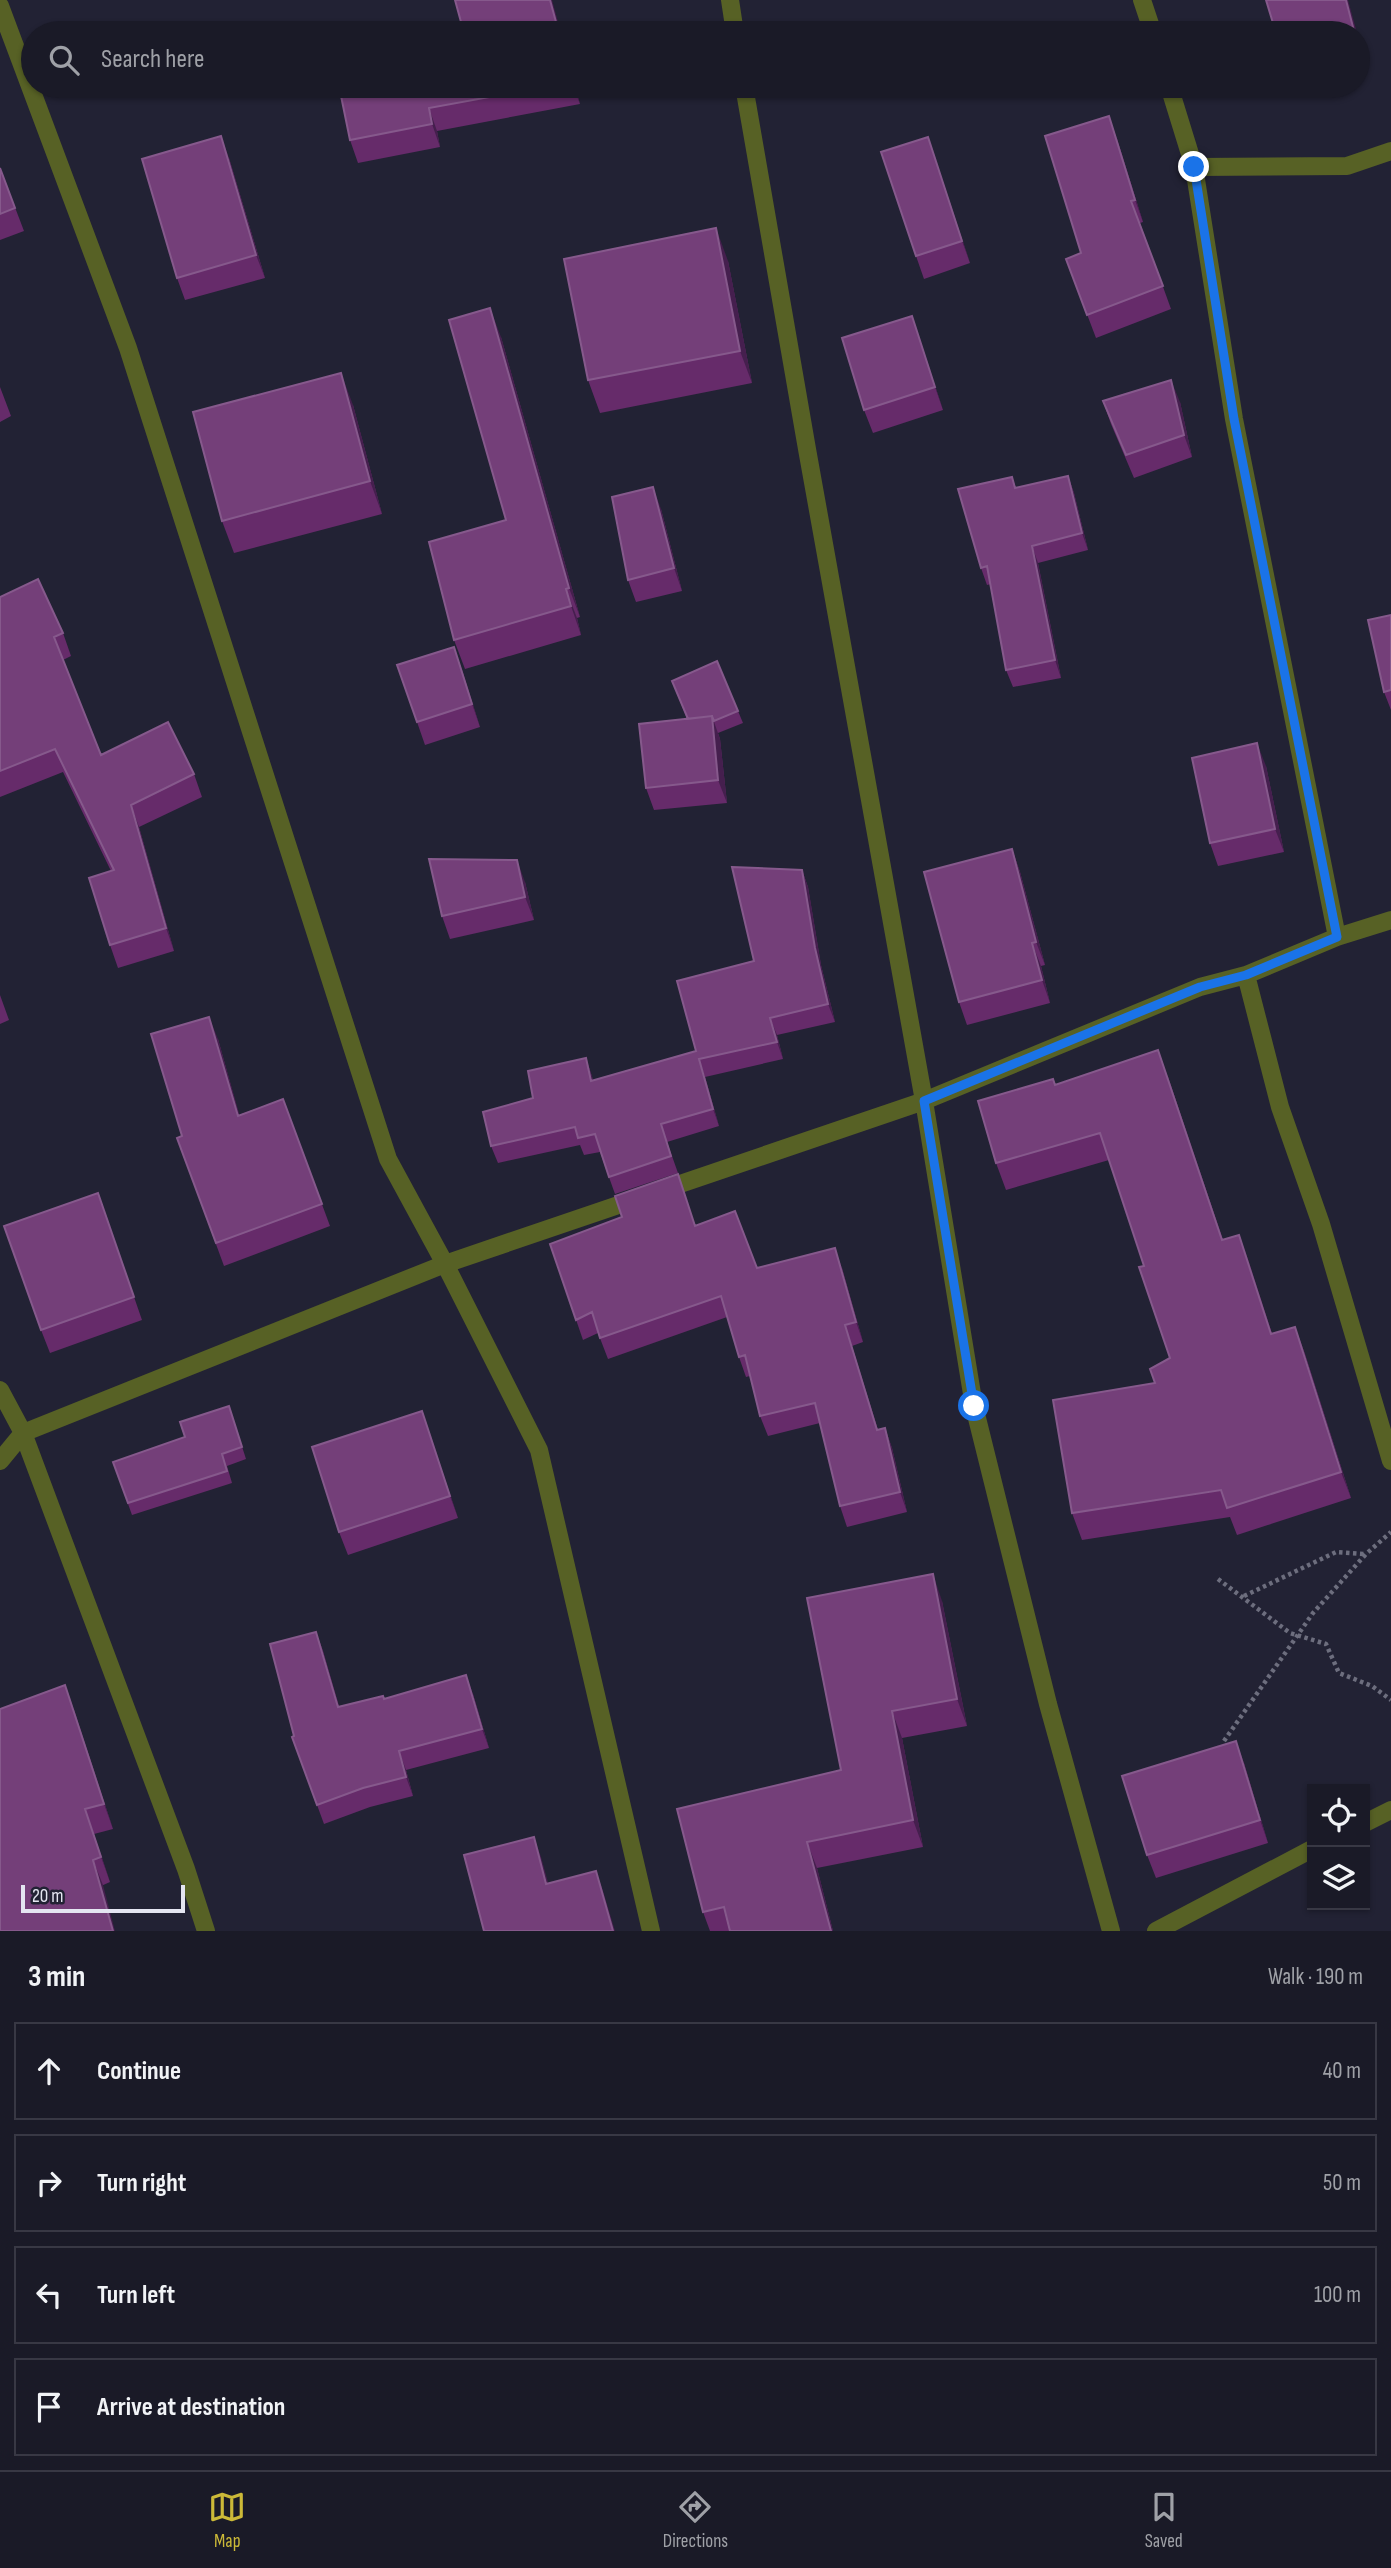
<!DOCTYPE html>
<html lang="en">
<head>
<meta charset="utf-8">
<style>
	:root { --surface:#1a1a27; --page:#23232f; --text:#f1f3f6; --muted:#9fa1a7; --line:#383844; --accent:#ccb938 }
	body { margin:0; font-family:"Sofia Sans Condensed",sans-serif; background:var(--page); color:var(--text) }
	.controls { position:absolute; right:21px; bottom:21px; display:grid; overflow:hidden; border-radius:0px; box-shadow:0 2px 5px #0004 }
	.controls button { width:63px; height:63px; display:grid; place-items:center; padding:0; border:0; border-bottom:2px solid var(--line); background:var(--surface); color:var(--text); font:35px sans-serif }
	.scale { position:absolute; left:21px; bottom:18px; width:164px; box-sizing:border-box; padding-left:7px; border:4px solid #e4e5f1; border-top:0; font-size:19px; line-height:24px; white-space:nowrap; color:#e4e5f1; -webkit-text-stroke:5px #222234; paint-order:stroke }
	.stop { position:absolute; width:21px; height:21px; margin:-16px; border:5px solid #1a73e8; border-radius:50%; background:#fff }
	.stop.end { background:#1a73e8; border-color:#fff; box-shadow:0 2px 7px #0008 }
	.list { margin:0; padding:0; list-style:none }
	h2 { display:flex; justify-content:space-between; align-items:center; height:91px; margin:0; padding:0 28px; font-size:30px }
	h2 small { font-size:23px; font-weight:400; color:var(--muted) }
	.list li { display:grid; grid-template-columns:46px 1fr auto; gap:21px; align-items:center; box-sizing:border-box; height:98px; margin:0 14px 14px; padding:0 14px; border:2px solid var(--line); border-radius:0px }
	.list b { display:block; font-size:26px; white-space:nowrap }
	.list em { font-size:23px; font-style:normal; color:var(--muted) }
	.icon { flex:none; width:38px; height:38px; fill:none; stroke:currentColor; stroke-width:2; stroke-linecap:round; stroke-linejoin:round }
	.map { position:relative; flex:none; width:1391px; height:1931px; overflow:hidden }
	.search { position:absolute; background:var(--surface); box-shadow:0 2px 5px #0004; left:21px; right:21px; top:21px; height:77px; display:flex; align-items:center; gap:18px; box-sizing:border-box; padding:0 24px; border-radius:38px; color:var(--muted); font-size:26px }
	.sheet { height:539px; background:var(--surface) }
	nav { display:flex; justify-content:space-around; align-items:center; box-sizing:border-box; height:98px; border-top:2px solid var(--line); background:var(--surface); font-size:19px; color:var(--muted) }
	nav a { display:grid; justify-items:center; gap:4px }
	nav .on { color:var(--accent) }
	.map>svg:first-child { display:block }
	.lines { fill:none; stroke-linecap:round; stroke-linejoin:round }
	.path { stroke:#6d6e7e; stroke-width:4.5; stroke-dasharray:3.5 3.5; stroke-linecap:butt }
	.minor { stroke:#576125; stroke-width:18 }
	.wall { fill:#662b6a }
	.shaded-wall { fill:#451f4e }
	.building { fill:#743f79; stroke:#86598c; stroke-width:2 }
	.route { stroke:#1a73e8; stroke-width:9 }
</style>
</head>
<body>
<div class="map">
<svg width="1391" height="1931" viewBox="0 0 1391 1931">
	<rect width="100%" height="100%" fill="#222234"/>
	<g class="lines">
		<path class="path" d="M 1218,1579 L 1290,1633 L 1326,1644 L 1339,1673 L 1372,1686 L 1391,1700
			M 1244,1596 L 1336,1552 L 1365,1554
			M 1224,1741 L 1313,1613 L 1366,1554 L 1391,1532"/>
		<path class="minor" d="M 730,0 L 735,33
			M 1142,0 L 1153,33
			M 0,6 L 128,348 L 388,1159 L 445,1264 L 539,1450 L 651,1931
			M 744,86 L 807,449 L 924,1101 L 974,1406 L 1048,1704 L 1111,1931
			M 1169,86 L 1194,167 L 1234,419 L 1337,937
			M 1194,167 L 1347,166 L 1391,151
			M 1391,920 L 1337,937 L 1246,975 L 1280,1107 L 1321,1224 L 1391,1461
			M 0,1390 L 23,1433 L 186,1869 L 206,1931
			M 0,1461 L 23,1433 L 445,1264 L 924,1101 L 1200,987 L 1246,975
			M 1365,1823 L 1391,1810
			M 1156,1931 L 1312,1849"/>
	</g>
	<path class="wall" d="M 1358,36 L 1363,54 L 1358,55 Z
		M 339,86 L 575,86 L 580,104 L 437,131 L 440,147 L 358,163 L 350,140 Z
		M 928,137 L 970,263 L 924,279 L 916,256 Z
		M 1117,139 L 1143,222 L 1140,223 L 1171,309 L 1096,338 L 1066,259 L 1081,253 Z
		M 229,158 L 265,278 L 185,300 L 177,278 Z
		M 0,168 L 24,231 L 0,240 Z
		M 728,261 L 752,383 L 600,413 L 588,380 Z
		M 912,316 L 943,410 L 873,433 L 864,410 Z
		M 501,337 L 580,617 L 577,618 L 581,635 L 465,669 L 454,640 L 506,520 Z
		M 0,387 L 11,416 L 0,422 Z
		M 1103,401 L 1180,402 L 1192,457 L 1134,478 L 1111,424 Z
		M 353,405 L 382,514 L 234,553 L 222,521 Z
		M 1068,476 L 1074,493 L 1088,550 L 1038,563 L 1061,678 L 1013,687 L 1006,670 L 991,584 L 987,585 L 981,568 L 1012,477 L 1016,488 Z
		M 661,509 L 682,591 L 636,602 L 628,580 Z
		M 0,597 L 63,633 L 71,656 L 63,660 L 101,755 L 194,774 L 202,797 L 139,827 L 174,951 L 118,968 L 110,945 L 111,871 L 63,772 L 0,797 Z
		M 1391,615 L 1391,710 L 1384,692 Z
		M 462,670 L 480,727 L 425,745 L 417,722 Z
		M 672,681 L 738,711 L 743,723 L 718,733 L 720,739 L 727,803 L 654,810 L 646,788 L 687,719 Z
		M 1266,766 L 1284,852 L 1218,866 L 1210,843 Z
		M 1012,849 L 1020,872 L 1045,965 L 1041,966 L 1050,1003 L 967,1025 L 959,1002 Z
		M 802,870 L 808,887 L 821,965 L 835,1022 L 777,1035 L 783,1059 L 705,1077 L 719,1126 L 667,1142 L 678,1173 L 615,1194 L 600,1152 L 584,1155 L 580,1145 L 498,1163 L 491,1146 L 533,1098 L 586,1058 L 593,1080 L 696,1051 L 754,961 Z
		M 525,882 L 534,920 L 450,939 L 442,916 Z
		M 0,995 L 9,1020 L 0,1024 Z
		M 218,1039 L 239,1115 L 283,1099 L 330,1226 L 224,1266 L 177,1138 L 182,1136 Z
		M 1168,1077 L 1223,1240 L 1239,1235 L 1272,1334 L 1295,1327 L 1305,1354 L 1351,1498 L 1237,1535 L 1230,1517 L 1082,1540 L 1072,1513 L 1170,1358 L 1144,1266 L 1109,1160 L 1006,1190 L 996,1163 L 1055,1085 Z
		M 98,1193 L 142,1320 L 50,1353 L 41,1330 Z
		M 696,1226 L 757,1268 L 842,1268 L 863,1342 L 852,1346 L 878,1430 L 885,1428 L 892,1448 L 907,1512 L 847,1527 L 840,1506 L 820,1423 L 768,1436 L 760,1416 L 750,1376 L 746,1377 L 739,1357 L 727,1317 L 608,1359 L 598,1333 L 583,1340 L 550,1244 Z
		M 229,1406 L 246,1459 L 227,1466 L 232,1483 L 132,1515 L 113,1462 L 185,1437 Z
		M 422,1411 L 458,1518 L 348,1555 L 339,1532 Z
		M 942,1601 L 967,1726 L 902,1738 L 923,1847 L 817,1868 L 833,1931 L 710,1931 L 703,1912 L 841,1770 Z
		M 316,1632 L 323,1651 L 339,1707 L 384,1699 L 473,1694 L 489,1748 L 406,1770 L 413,1796 L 370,1807 L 324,1824 L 292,1737 L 294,1736 Z
		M 74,1710 L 113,1829 L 94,1834 L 110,1882 L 0,1931 Z
		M 1244,1763 L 1268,1843 L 1156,1878 L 1147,1855 Z"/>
	<path class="shaded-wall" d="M 550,0 L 552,0 L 561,33 L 559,33 Z
		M 1346,0 L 1348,0 L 1357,33 L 1355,33 L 1354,31 Z
		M 573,86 L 575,86 L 580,104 Z
		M 429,108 L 437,131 L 440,147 L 432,124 Z
		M 1109,116 L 1117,139 L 1143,222 L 1135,200 Z
		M 221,136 L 229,158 L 265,278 L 256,255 Z
		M 928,137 L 936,160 L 970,263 L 962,241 Z
		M 716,228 L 728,261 L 752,383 L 740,351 Z
		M 490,308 L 501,337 L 580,617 L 569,588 Z
		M 912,316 L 920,339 L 943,410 L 935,387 Z
		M 341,373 L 353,405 L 382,514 L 370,481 Z
		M 1171,380 L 1180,402 L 1192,457 L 1184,435 Z
		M 1068,476 L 1074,493 L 1088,550 L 1082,533 Z
		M 653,487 L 661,509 L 682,591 L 674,568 Z
		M 1032,546 L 1038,563 L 1061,678 L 1055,660 Z
		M 566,589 L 577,618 L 581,635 L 571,606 Z
		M 454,647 L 462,670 L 480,727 L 472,704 Z
		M 712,716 L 720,739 L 727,803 L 718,780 Z
		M 1257,743 L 1266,766 L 1284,852 L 1275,829 Z
		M 131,805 L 139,827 L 174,951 L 166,928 Z
		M 1012,849 L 1020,872 L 1045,965 L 1036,942 Z
		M 517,860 L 525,882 L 534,920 L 525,897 Z
		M 802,870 L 808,887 L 821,965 L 835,1022 L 828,1004 L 815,948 Z
		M 1032,943 L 1041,966 L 1050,1003 L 1042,980 Z
		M 209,1017 L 218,1039 L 246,1138 L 238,1116 Z
		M 770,1018 L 777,1035 L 783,1059 L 777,1042 Z
		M 1158,1050 L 1168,1077 L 1232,1267 L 1222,1240 Z
		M 586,1058 L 592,1076 L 597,1098 L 591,1081 Z
		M 699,1059 L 705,1077 L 719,1126 L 713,1109 Z
		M 1239,1235 L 1249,1262 L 1281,1361 L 1271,1334 Z
		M 835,1248 L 842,1268 L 863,1342 L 856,1322 Z
		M 845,1325 L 852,1346 L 884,1450 L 877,1430 Z
		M 1295,1327 L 1305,1354 L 1351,1498 L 1341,1472 Z
		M 422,1411 L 430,1434 L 458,1518 L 450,1496 Z
		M 885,1428 L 892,1448 L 907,1512 L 900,1492 Z
		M 933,1574 L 942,1601 L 967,1726 L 957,1699 Z
		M 316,1632 L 323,1651 L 345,1726 L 338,1707 Z
		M 466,1675 L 473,1694 L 489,1748 L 482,1729 Z
		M 65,1685 L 74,1710 L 113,1829 L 104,1804 Z
		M 892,1711 L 902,1738 L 923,1847 L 913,1820 Z
		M 1236,1741 L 1244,1763 L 1268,1843 L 1260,1820 Z
		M 399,1751 L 406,1770 L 413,1796 L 406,1777 Z
		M 85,1809 L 94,1834 L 110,1882 L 101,1857 Z
		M 534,1837 L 541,1857 L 554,1904 L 546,1884 Z
		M 807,1842 L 817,1868 L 833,1931 L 831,1931 Z
		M 93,1860 L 103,1885 L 115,1931 L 113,1931 Z
		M 596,1871 L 603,1891 L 615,1931 L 613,1931 Z"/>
	<path class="building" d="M 455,0 L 550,0 L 559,33 L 464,33 Z
		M 1266,0 L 1346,0 L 1354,31 L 1345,33 L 1276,33 Z
		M 339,86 L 549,86 L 429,108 L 432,124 L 350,140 Z
		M 1109,116 L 1135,200 L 1131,201 L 1163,286 L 1087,315 L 1066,259 L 1081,253 L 1045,136 Z
		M 221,136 L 256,255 L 177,278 L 142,159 Z
		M 928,137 L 962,241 L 916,256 L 881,152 Z
		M 0,168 L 15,208 L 0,214 Z
		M 716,228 L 740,351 L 588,380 L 564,259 Z
		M 490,308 L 569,588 L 566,589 L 571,606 L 454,640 L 429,542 L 506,520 L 449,320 Z
		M 912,316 L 935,387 L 864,410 L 842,338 Z
		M 341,373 L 370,481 L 222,521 L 193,412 Z
		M 1171,380 L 1184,435 L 1126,455 L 1103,401 Z
		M 1068,476 L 1082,533 L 1032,546 L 1055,660 L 1006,670 L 987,566 L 981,568 L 958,489 L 1012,477 L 1015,488 Z
		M 653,487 L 674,568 L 628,580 L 612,497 Z
		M 38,579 L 63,633 L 54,637 L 101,755 L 168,722 L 194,774 L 131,805 L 166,928 L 110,945 L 89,878 L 114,870 L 55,749 L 0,771 L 0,597 Z
		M 1391,615 L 1391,690 L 1384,692 L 1368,620 Z
		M 454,647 L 472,704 L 417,722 L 397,665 Z
		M 717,661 L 738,711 L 714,721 L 712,716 L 688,719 L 672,681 Z
		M 712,716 L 718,780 L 646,788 L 639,724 Z
		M 1257,743 L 1275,829 L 1210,843 L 1192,758 Z
		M 1012,849 L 1036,942 L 1032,943 L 1042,980 L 959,1002 L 924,872 Z
		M 429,859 L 517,860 L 525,897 L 442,916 Z
		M 732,867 L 802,870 L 815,948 L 828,1004 L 770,1018 L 777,1042 L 699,1059 L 713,1109 L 661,1124 L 671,1156 L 609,1177 L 595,1134 L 578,1138 L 575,1127 L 491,1146 L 483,1112 L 533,1098 L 528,1071 L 586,1058 L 591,1081 L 696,1051 L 677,981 L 754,961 Z
		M 209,1017 L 238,1116 L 283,1099 L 322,1204 L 216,1243 L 177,1138 L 182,1136 L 151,1034 Z
		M 1158,1050 L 1222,1240 L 1239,1235 L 1271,1334 L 1295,1327 L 1341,1472 L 1227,1508 L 1221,1490 L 1072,1513 L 1053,1400 L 1155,1383 L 1150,1369 L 1170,1358 L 1139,1267 L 1144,1266 L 1100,1133 L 996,1163 L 978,1101 L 1053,1079 L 1055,1085 Z
		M 678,1174 L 695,1226 L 735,1211 L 757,1268 L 835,1248 L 856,1322 L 845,1325 L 877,1430 L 885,1428 L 900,1492 L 840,1506 L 815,1403 L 760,1416 L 745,1355 L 739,1357 L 721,1296 L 600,1338 L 592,1312 L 576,1320 L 550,1244 L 622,1217 L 615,1196 Z
		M 98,1193 L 134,1297 L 41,1330 L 4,1226 Z
		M 229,1406 L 242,1447 L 222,1454 L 227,1471 L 128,1503 L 113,1462 L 185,1437 L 180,1422 Z
		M 422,1411 L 450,1496 L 339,1532 L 312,1447 Z
		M 933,1574 L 957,1699 L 892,1711 L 913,1820 L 807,1842 L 831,1931 L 730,1931 L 724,1907 L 703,1912 L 677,1809 L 841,1770 L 807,1598 Z
		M 316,1632 L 338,1707 L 383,1696 L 384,1699 L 466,1675 L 482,1729 L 399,1751 L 406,1777 L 363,1788 L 317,1805 L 292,1737 L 294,1736 L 270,1644 Z
		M 65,1685 L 104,1804 L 85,1809 L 101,1857 L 93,1860 L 113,1931 L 0,1931 L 0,1709 Z
		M 1236,1741 L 1260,1820 L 1147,1855 L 1122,1776 Z
		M 534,1837 L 546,1884 L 596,1871 L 613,1931 L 484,1931 L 464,1855 Z"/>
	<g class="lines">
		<path class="route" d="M 974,1406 L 924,1101 L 1200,987 L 1246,975 L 1337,937 L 1234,419 L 1194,167"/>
	</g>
</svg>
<div class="controls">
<button><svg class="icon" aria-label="locate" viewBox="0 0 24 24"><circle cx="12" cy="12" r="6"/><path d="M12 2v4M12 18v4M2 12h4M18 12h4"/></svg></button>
<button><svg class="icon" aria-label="layers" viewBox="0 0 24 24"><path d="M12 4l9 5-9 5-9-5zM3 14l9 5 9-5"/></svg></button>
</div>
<div class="scale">20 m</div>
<div class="stop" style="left:974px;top:1406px"></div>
<div class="stop end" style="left:1194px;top:167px"></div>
<div class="search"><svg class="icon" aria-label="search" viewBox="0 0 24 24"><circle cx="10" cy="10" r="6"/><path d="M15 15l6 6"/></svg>Search here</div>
</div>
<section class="sheet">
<h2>3 min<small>Walk · 190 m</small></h2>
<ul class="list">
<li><svg class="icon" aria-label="ahead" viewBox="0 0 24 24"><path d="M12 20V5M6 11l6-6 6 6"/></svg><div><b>Continue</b></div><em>40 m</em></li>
<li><svg class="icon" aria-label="right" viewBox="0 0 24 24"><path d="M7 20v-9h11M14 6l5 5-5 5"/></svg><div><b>Turn right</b></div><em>50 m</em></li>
<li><svg class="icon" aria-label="left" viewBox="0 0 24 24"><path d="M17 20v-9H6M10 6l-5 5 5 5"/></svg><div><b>Turn left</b></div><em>100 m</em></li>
<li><svg class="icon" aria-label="arrive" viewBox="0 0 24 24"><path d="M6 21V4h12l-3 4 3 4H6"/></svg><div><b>Arrive at destination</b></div></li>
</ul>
</section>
<nav>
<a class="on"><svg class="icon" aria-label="map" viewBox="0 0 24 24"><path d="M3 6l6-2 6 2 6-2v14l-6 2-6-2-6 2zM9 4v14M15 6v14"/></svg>Map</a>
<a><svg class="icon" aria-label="directions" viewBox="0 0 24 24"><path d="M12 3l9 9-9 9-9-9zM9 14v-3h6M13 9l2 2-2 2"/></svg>Directions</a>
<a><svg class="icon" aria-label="saved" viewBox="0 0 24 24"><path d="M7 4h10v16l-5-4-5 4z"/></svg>Saved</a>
</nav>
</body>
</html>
